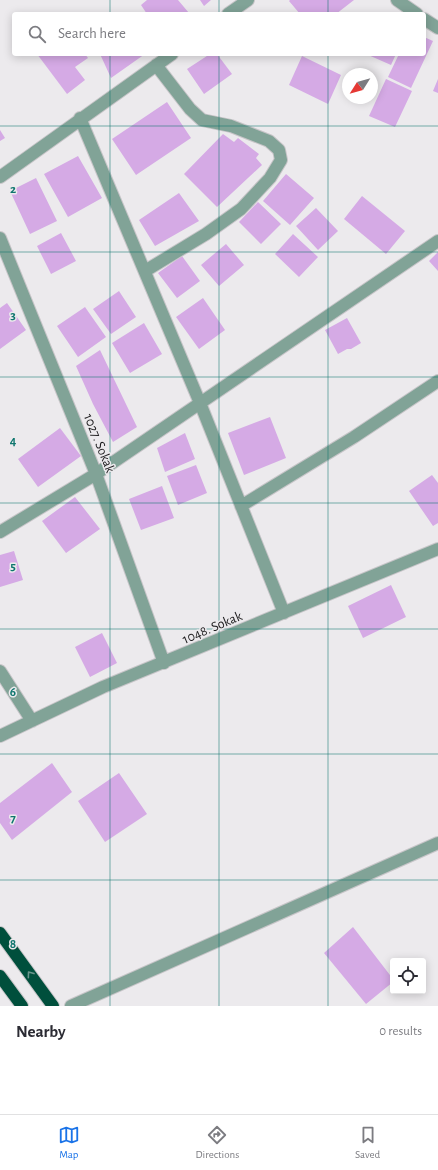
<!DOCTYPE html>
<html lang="en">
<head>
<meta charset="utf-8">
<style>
	:root { --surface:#fff; --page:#f2f2f3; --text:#2b2b33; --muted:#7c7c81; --line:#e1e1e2; --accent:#1a73e8 }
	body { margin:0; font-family:"Alegreya Sans",sans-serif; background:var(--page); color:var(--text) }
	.controls { position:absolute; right:12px; bottom:12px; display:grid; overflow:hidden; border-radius:4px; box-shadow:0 2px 10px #0003 }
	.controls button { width:36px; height:36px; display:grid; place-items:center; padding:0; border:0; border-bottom:1px solid var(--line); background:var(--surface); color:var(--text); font:20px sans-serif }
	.compass { position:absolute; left:342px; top:68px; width:36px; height:36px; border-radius:50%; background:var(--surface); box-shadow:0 2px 10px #0003; rotate:233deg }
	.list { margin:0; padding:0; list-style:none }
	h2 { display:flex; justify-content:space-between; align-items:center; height:52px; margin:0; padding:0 16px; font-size:17px }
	h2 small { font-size:13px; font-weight:400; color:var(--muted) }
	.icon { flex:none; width:22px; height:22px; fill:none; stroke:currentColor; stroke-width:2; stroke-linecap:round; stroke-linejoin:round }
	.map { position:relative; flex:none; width:438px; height:1006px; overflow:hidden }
	.search { position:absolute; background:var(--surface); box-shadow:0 2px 10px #0003; left:12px; right:12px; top:12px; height:44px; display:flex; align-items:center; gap:10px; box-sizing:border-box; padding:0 14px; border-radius:4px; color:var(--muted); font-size:15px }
	.sheet { height:108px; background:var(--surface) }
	nav { display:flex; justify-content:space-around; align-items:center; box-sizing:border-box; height:56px; border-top:1px solid var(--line); background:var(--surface); font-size:11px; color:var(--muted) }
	nav a { display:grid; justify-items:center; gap:2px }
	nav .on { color:var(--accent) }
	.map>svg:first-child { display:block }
	.building { fill:#d5aae5 }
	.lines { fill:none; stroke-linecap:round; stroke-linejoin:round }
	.street-casing { stroke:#c7c5c8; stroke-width:14 }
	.highway-casing { stroke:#c7c5c8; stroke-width:14 }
	.street { stroke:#81a397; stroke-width:12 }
	.highway { stroke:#004f3c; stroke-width:12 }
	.oneway { stroke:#6a958c }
	.grid { fill:none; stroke:#0f766e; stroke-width:1; stroke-opacity:0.55 }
	.labels { text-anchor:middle; stroke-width:3; stroke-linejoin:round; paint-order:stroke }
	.street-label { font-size:14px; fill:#1d1c1e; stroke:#eceaed }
	.grid-label { font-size:13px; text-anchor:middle; font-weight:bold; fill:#0f766e; stroke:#eceaed; stroke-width:3; stroke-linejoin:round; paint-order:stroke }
</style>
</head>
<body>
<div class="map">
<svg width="438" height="1006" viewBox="0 0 438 1006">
	<rect width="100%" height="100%" fill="#eceaed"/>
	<path class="building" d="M 147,0 L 178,0 L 189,13 L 147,14 L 141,5 Z
		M 200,0 L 211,0 L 204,6 Z
		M 290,0 L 354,0 L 336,14 L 300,14 L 289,1 Z
		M 424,37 L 433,41 L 411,88 L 388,77 L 399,54 L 424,54 Z
		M 37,54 L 85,54 L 88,58 L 75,67 L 85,80 L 67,94 Z
		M 100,54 L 145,54 L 111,78 Z
		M 210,54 L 217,54 L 232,74 L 204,94 L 187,69 Z
		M 366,54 L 396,54 L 391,65 Z
		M 302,56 L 341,75 L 328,104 L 289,85 Z
		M 386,79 L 412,91 L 395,127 L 369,116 Z
		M 438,79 L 438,93 L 433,91 Z
		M 167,102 L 191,138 L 136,175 L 112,139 Z
		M 0,130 L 5,138 L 0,141 Z
		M 223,134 L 234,142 L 238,138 L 259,154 L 256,158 L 262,165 L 217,207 L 184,174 Z
		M 78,156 L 102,198 L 68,217 L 44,174 Z
		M 286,174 L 314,198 L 290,225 L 263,201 Z
		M 36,178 L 57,221 L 30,234 L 10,191 Z
		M 179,193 L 199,221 L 155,246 L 139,220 Z
		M 362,196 L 405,231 L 386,254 L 344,219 Z
		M 258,202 L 281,224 L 261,244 L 239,222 Z
		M 316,208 L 338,231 L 318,250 L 296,226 Z
		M 61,233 L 76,261 L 51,274 L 37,246 Z
		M 293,234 L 318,257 L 299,277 L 275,254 Z
		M 226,244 L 244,265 L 219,286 L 201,265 Z
		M 438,252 L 438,271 L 429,261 Z
		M 182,256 L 200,281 L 177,298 L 158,273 Z
		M 119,291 L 136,317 L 111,334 L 93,309 Z
		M 203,298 L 225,330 L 199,349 L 176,317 Z
		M 7,303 L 26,330 L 0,349 L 0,308 Z
		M 85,307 L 106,337 L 78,357 L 57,326 Z
		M 347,318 L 361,343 L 351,349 L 347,349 L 338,354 L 325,330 Z
		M 144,323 L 162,354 L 130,373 L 112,343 Z
		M 100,350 L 137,427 L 113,442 L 93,404 L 76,366 Z
		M 270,417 L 286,458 L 244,475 L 228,433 Z
		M 60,428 L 81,456 L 38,487 L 18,459 Z
		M 185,433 L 195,459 L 165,472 L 157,448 Z
		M 196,465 L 207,493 L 178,505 L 167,476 Z
		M 432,475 L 438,483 L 438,523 L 433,526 L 409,491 Z
		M 162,486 L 174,518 L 141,530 L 129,499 Z
		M 75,497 L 100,529 L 66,553 L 42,521 Z
		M 14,551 L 23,580 L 0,587 L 0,555 Z
		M 391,585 L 406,617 L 363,638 L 348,606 Z
		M 102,633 L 117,663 L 90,677 L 75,647 Z
		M 52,763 L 72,792 L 12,840 L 0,823 L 0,803 Z
		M 119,773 L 147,814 L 105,842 L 78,801 Z
		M 353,927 L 393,979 L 393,982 L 366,1004 L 324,953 Z"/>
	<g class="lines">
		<g class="street-casing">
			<path id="street" d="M 397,0 L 417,14
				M 228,14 L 248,0
				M 424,19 L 438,28
				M 80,118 L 200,403 L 284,613
				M 0,177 L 172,54
				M 0,238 L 96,474 L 164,663
				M 145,271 L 206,234 L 241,209 L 270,178 L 281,160 L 279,150 L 269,141 L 231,126 L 202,120 L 190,109 L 156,65
				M 241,506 L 354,437 L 438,381
				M 0,532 L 96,474 L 438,241
				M 0,671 L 32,721
				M 0,736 L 103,687 L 438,549
				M 71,1006 L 438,843"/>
		</g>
		<g class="highway-casing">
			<path id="highway" d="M 0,933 L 53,1006
				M 0,976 L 22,1006"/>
		</g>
		<use href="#street" class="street"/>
		<use href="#highway" class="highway"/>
	</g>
	<defs><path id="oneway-chevron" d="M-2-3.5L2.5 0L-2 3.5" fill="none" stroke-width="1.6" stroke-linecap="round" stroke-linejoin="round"/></defs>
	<use class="oneway" href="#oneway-chevron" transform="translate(30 974) rotate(-126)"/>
	<path class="grid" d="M 110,0 L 110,14M 219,0 L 219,14M 328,0 L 328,14M 110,54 L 110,1006M 219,54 L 219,1006M 328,54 L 328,1006M 0,126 L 438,126M 0,252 L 438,252M 0,377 L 438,377M 0,503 L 438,503M 0,629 L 438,629M 0,754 L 438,754M 0,880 L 438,880"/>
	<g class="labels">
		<g class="street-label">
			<text transform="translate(100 443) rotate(68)" y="5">1027. Sokak</text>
			<text transform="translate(212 627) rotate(-23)" y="5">1048. Sokak</text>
		</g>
	</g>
	<g class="grid-label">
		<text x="13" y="193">2</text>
		<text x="13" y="319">3</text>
		<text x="13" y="445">4</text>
		<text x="13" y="570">5</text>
		<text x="13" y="696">6</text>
		<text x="13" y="822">7</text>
		<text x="13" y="948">8</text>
	</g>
</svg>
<div class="controls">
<button><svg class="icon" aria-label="locate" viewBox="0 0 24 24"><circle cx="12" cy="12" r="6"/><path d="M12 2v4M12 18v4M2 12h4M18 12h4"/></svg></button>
</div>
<svg class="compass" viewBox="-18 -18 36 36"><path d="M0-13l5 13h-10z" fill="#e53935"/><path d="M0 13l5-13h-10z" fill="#7c7c81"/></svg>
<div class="search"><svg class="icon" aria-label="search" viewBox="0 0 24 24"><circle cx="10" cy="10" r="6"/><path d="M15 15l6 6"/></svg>Search here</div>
</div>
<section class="sheet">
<h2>Nearby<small>0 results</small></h2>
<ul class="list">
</ul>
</section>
<nav>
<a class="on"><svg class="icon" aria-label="map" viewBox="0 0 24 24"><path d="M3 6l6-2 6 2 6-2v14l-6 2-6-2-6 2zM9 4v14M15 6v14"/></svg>Map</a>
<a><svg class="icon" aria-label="directions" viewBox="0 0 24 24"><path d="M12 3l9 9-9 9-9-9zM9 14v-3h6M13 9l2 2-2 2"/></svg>Directions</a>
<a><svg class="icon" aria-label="saved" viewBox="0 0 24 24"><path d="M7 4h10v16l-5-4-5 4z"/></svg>Saved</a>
</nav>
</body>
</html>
